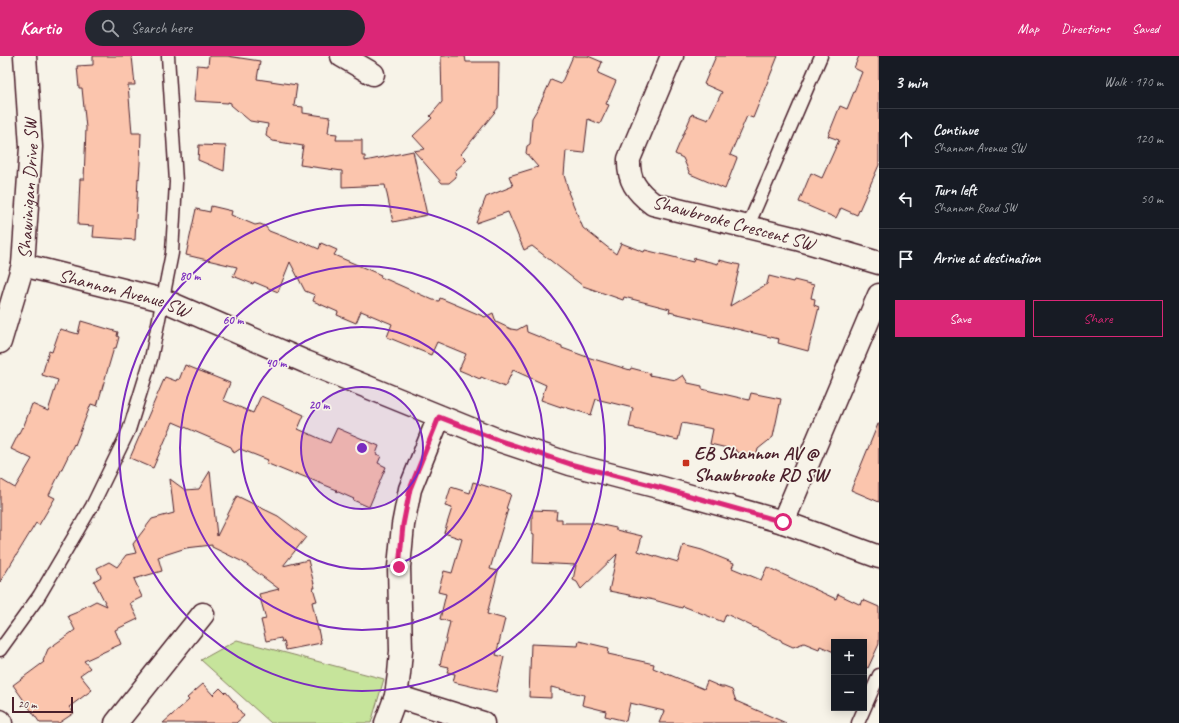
<!DOCTYPE html>
<html lang="en">
<head>
<meta charset="utf-8">
<style>
	:root { --surface:#171b24; --page:#242831; --text:#f1f3f6; --muted:#9ea1a6; --line:#363941; --accent:#db2777 }
	body { margin:0; font-family:Caveat,sans-serif; background:var(--page); color:var(--text) }
	.controls { position:absolute; right:12px; bottom:12px; display:grid; overflow:hidden; border-radius:0px; box-shadow:0 2px 10px #0003 }
	.controls button { width:36px; height:36px; display:grid; place-items:center; padding:0; border:0; border-bottom:1px solid var(--line); background:var(--surface); color:var(--text); font:20px sans-serif }
	.scale { position:absolute; left:12px; bottom:10px; width:61px; box-sizing:border-box; padding-left:4px; border:2px solid #4a1f2b; border-top:0; font-size:11px; line-height:14px; white-space:nowrap; color:#4a1f2b; -webkit-text-stroke:3px #f7f3e8; paint-order:stroke }
	.stop { position:absolute; width:12px; height:12px; margin:-9px; border:3px solid #db2777; border-radius:50%; background:#fff }
	.stop.end { background:#db2777; border-color:#fff; box-shadow:0 1px 4px #0008 }
	.list { margin:0; padding:0; list-style:none }
	h2 { display:flex; justify-content:space-between; align-items:center; height:52px; margin:0; padding:0 16px; font-size:17px }
	h2 small { font-size:13px; font-weight:400; color:var(--muted) }
	.list li { display:grid; grid-template-columns:26px 1fr auto; gap:12px; align-items:center; box-sizing:border-box; height:60px; padding:0 16px; border-top:1px solid var(--line) }
	.list b { display:block; font-size:15px; white-space:nowrap }
	.list p { margin:0; font-size:13px; white-space:nowrap; color:var(--muted) }
	.list em { font-size:13px; font-style:normal; color:var(--muted) }
	.actions { display:flex; gap:8px; padding:12px 16px }
	.actions a { flex:1; padding:9px 0; border:1px solid var(--accent); border-radius:0px; text-align:center; font-size:14px; color:var(--accent) }
	.actions .main { background:var(--accent); color:#fff }
	.icon { flex:none; width:22px; height:22px; fill:none; stroke:currentColor; stroke-width:2; stroke-linecap:round; stroke-linejoin:round }
	.map { position:relative; flex:none; width:879px; height:667px; overflow:hidden }
	header { display:flex; align-items:center; gap:24px; box-sizing:border-box; height:56px; padding:0 20px; background:var(--accent); color:#fff }
	header strong { font-size:19px }
	nav { display:flex; gap:22px; margin-inline-start:auto; font-size:14px }
	.search { width:280px; height:36px; background:var(--page); display:flex; align-items:center; gap:10px; box-sizing:border-box; padding:0 14px; border-radius:22px; color:var(--muted); font-size:15px }
	main { display:flex }
	aside { flex:1; background:var(--surface) }
	.map>svg:first-child { display:block }
	.green { fill:#c6e49b; stroke:#888263 }
	.building { fill:#fbc5ad; stroke:#4a1f2b }
	.lines { fill:none; stroke-linecap:round; stroke-linejoin:round }
	.service-casing { stroke:#4a1f2b; stroke-width:15 }
	.minor-casing { stroke:#4a1f2b; stroke-width:25 }
	.tertiary-casing { stroke:#4a1f2b; stroke-width:25 }
	.service { stroke:#f7f3e8; stroke-width:12 }
	.minor { stroke:#f7f3e8; stroke-width:22 }
	.tertiary { stroke:#f7f3e8; stroke-width:22 }
	.route { stroke:#db2777; stroke-width:5 }
	.ring { fill:none; stroke:#7b2cbf; stroke-width:2 }
	.poi-dot { fill:#c8321e; stroke:#f7f3e8; stroke-width:1.5 }
	.labels { text-anchor:middle; stroke-width:3.5; stroke-linejoin:round; paint-order:stroke }
	.street-label { font-size:19px; fill:#4a1f2b; stroke:#f7f3e8 }
	.poi-label { font-size:19px; font-weight:bold; fill:#4a1f2b; stroke:#f7f3e8; text-anchor:start }
	.centre { fill:#7b2cbf; stroke:#f7f3e8; stroke-width:2 }
	.ring-label { font-size:12px; text-anchor:middle; font-weight:bold; fill:#7b2cbf; stroke:#f7f3e8; stroke-width:3.5; stroke-linejoin:round; paint-order:stroke }
</style>
</head>
<body>
<header>
<strong>Kartio</strong>
<div class="search"><svg class="icon" aria-label="search" viewBox="0 0 24 24"><circle cx="10" cy="10" r="6"/><path d="M15 15l6 6"/></svg>Search here</div>
<nav><a>Map</a><a>Directions</a><a>Saved</a></nav>
</header>
<main>
<div class="map">
<svg width="879" height="667" viewBox="0 0 879 667">
	<rect width="100%" height="100%" fill="#f7f3e8"/>
	<filter id="ink" filterUnits="userSpaceOnUse"><feTurbulence type="fractalNoise" baseFrequency=".025" numOctaves="2"/><feDisplacementMap in="SourceGraphic" scale="8" xChannelSelector="R" yChannelSelector="G"/><feConvolveMatrix kernelMatrix="1 2 1 2 8 2 1 2 1" color-interpolation-filters="sRGB"/></filter>
	<g filter="url(#ink)">
		<path class="green" d="M 237,584 L 384,623 L 371,667 L 271,667 L 201,604 Z"/>
		<path class="building" d="M 93,0 L 132,0 L 135,29 L 128,29 L 132,77 L 141,77 L 140,108 L 139,123 L 138,122 L 135,184 L 93,181 L 94,170 L 78,169 L 80,123 L 84,123 L 86,72 L 82,32 L 79,32 L 77,10 L 93,9 Z
			M 209,0 L 227,0 L 260,5 L 257,23 L 297,29 L 294,50 L 303,51 L 303,57 L 330,61 L 328,77 L 337,78 L 336,84 L 362,84 L 362,100 L 365,100 L 365,105 L 413,95 L 427,159 L 393,166 L 385,129 L 342,131 L 342,115 L 300,109 L 303,90 L 273,85 L 266,80 L 268,68 L 250,65 L 231,49 L 231,47 L 228,46 L 228,47 L 194,45 L 197,9 L 208,10 Z
			M 441,0 L 465,0 L 466,6 L 499,6 L 498,52 L 461,98 L 467,104 L 455,115 L 456,121 L 449,127 L 442,127 L 414,95 L 425,93 L 413,80 L 432,62 L 430,60 L 442,46 Z
			M 573,0 L 588,0 L 602,6 L 598,17 L 616,25 L 606,48 L 609,49 L 600,68 L 588,63 L 584,97 L 566,95 L 564,119 L 569,136 L 568,136 L 583,172 L 616,198 L 621,187 L 644,196 L 645,194 L 693,206 L 694,202 L 718,208 L 719,204 L 740,209 L 730,250 L 767,228 L 769,220 L 793,226 L 794,224 L 814,229 L 811,242 L 815,243 L 814,249 L 819,251 L 808,295 L 778,287 L 779,283 L 703,265 L 704,264 L 669,256 L 670,253 L 624,241 L 623,244 L 583,230 L 532,190 L 524,194 L 508,156 L 476,167 L 486,141 L 513,130 L 509,120 L 538,111 L 526,97 L 527,90 L 530,88 L 532,62 L 538,52 L 551,24 L 561,28 Z
			M 716,0 L 778,0 L 753,62 L 747,60 L 730,99 L 737,102 L 725,133 L 690,118 L 683,102 L 675,98 L 692,58 L 708,64 L 722,36 L 704,28 Z
			M 859,0 L 879,0 L 879,109 L 857,159 L 841,152 L 836,162 L 799,146 L 811,117 L 822,122 L 839,84 L 828,80 L 840,50 L 847,53 L 862,16 L 854,12 Z
			M 199,89 L 226,90 L 224,115 L 198,104 Z
			M 211,150 L 232,155 L 231,159 L 255,169 L 260,168 L 265,170 L 269,175 L 300,187 L 301,185 L 319,193 L 321,187 L 337,194 L 334,199 L 381,219 L 380,221 L 388,224 L 433,244 L 439,245 L 440,242 L 485,261 L 493,257 L 496,266 L 511,273 L 517,274 L 526,269 L 527,276 L 562,290 L 562,292 L 587,301 L 630,314 L 631,312 L 650,317 L 649,319 L 676,324 L 683,319 L 688,327 L 702,330 L 702,333 L 749,344 L 751,337 L 781,343 L 773,381 L 758,393 L 756,401 L 736,396 L 736,394 L 710,388 L 713,373 L 682,367 L 678,384 L 656,379 L 656,378 L 635,373 L 635,372 L 629,371 L 633,352 L 596,343 L 591,359 L 561,350 L 561,351 L 541,344 L 546,329 L 513,314 L 505,331 L 481,321 L 480,323 L 459,314 L 466,298 L 437,286 L 431,299 L 387,281 L 392,268 L 361,255 L 356,267 L 337,259 L 338,256 L 313,245 L 315,239 L 305,235 L 290,206 L 278,236 L 254,226 L 253,228 L 233,220 L 237,211 L 186,199 L 196,153 L 210,156 Z
			M 81,265 L 118,276 L 117,280 L 119,281 L 116,292 L 114,292 L 97,350 L 91,348 L 75,389 L 74,388 L 49,439 L 55,442 L 39,469 L 36,467 L 0,526 L 0,423 L 15,432 L 32,403 L 11,393 L 22,371 L 23,372 L 32,348 L 48,355 L 58,324 L 42,319 L 49,295 L 52,296 L 60,273 L 78,278 Z
			M 185,309 L 230,327 L 223,344 L 253,357 L 261,340 L 304,359 L 298,373 L 330,387 L 337,372 L 379,390 L 376,398 L 381,400 L 378,407 L 386,411 L 369,451 L 353,444 L 354,443 L 336,435 L 337,434 L 295,417 L 295,419 L 266,407 L 268,404 L 240,393 L 234,397 L 231,391 L 173,366 L 153,412 L 130,402 L 165,321 L 176,325 L 177,323 L 179,324 Z
			M 878,368 L 879,368 L 879,446 L 851,434 Z
			M 210,415 L 217,480 L 237,440 L 278,460 L 306,481 L 283,510 L 308,504 L 315,532 L 313,532 L 317,545 L 312,546 L 321,587 L 286,594 L 284,585 L 282,586 L 281,582 L 266,585 L 261,564 L 266,563 L 259,538 L 279,533 L 243,506 L 212,491 L 212,489 L 186,492 L 158,501 L 162,515 L 134,523 L 142,541 L 130,547 L 138,563 L 115,574 L 121,588 L 84,605 L 90,612 L 80,619 L 92,634 L 69,651 L 74,657 L 59,667 L 40,667 L 13,629 L 44,606 L 43,605 L 48,593 L 75,574 L 68,560 L 80,555 L 79,554 L 96,545 L 107,550 L 94,525 L 101,521 L 97,512 L 109,506 L 117,511 L 126,499 L 136,497 L 133,488 L 152,463 L 174,457 L 170,423 L 185,434 L 199,433 Z
			M 473,426 L 511,438 L 506,453 L 508,453 L 490,513 L 498,515 L 487,558 L 505,563 L 496,599 L 504,601 L 496,636 L 453,626 L 455,618 L 447,616 L 449,611 L 440,609 L 450,566 L 440,563 L 446,538 L 438,536 L 444,515 L 452,517 L 462,483 L 444,477 L 452,452 L 445,450 L 451,431 L 470,437 Z
			M 532,454 L 557,455 L 556,463 L 562,463 L 562,467 L 593,467 L 616,472 L 616,474 L 642,480 L 638,495 L 667,504 L 668,503 L 678,506 L 683,489 L 702,494 L 734,507 L 732,512 L 761,524 L 767,511 L 836,543 L 838,538 L 861,549 L 863,544 L 879,551 L 879,588 L 868,612 L 864,610 L 864,586 L 834,586 L 834,596 L 820,590 L 819,593 L 804,587 L 793,591 L 782,586 L 781,584 L 726,558 L 723,566 L 683,550 L 682,552 L 654,544 L 609,535 L 617,498 L 581,533 L 577,526 L 573,524 L 576,509 L 533,507 L 534,479 L 532,478 Z
			M 579,585 L 609,592 L 608,598 L 654,608 L 653,612 L 704,633 L 707,625 L 721,631 L 724,631 L 732,634 L 736,645 L 786,667 L 659,667 L 664,655 L 630,647 L 626,665 L 605,660 L 606,655 L 582,649 L 584,639 L 551,631 L 551,642 L 529,641 L 531,588 L 578,590 Z
			M 203,628 L 213,639 L 220,632 L 225,637 L 226,636 L 238,650 L 237,651 L 244,660 L 236,667 L 163,667 L 189,644 L 187,642 Z"/>
		<g class="lines">
			<g class="service-casing">
				<path id="service" d="M 748,170 L 821,0
					M 0,594 L 39,540 L 92,450 L 129,374 L 151,303 L 172,197 L 176,126 L 168,0
					M 858,667 L 879,619"/>
			</g>
			<g class="minor-casing">
				<g id="minor">
					<path d="M 342,0 L 373,18"/>
					<path d="M 672,0 L 629,103 C 628,124 636,135 653,148 L 797,183 L 879,207"/>
					<path id="s1" d="M 23,209 L 163,244 L 306,306 L 498,384 L 570,408 L 662,432 L 783,466 L 879,501"/>
					<path d="M 783,466 L 879,239"/>
					<path d="M 396,640 L 483,667"/>
					<path d="M 0,665 L 1,667"/>
					<path d="M 116,667 L 203,558"/>
					<path d="M 386,667 L 396,640 L 399,618 L 401,595 L 399,511 L 403,469 L 410,433 L 439,361"/>
				</g>
			</g>
			<g class="tertiary-casing">
				<g id="tertiary">
					<path id="s2" d="M 0,286 L 23,209 L 31,91 L 25,0"/>
				</g>
			</g>
			<use href="#service" class="service"/>
			<use href="#minor" class="minor"/>
			<use href="#tertiary" class="tertiary"/>
		</g>
	</g>
	<g class="lines" filter="url(#ink)">
		<path class="route" d="M 399,511 L 403,469 L 410,433 L 439,361 L 498,384 L 570,408 L 662,432 L 783,466"/>
	</g>
	<circle cx="362" cy="392" r="61" fill="#7b2cbf" fill-opacity=".12"/>
	<g class="ring">
		<circle cx="362" cy="392" r="61"/>
		<circle cx="362" cy="392" r="121"/>
		<circle cx="362" cy="392" r="182"/>
		<circle cx="362" cy="392" r="243"/>
	</g>
	<rect class="poi-dot" x="682" y="403" width="8" height="8" rx="2"/>
	<g class="labels">
		<g class="street-label">
			<text dy="7" stroke="none"><textPath href="#s2" startOffset="157">Shawinigan Drive SW</textPath></text>
			<text transform="translate(734 166) rotate(15)" y="7">Shawbrooke Crescent SW</text>
			<text dy="7" stroke="none"><textPath href="#s1" startOffset="105">Shannon Avenue SW</textPath></text>
		</g>
		<g class="poi-label">
			<text x="694" y="403">EB Shannon AV @<tspan x="694" dy="22">Shawbrooke RD SW</tspan></text>
		</g>
	</g>
	<circle cx="362" cy="392" r="6" class="centre"/>
	<g class="ring-label">
		<text x="190" y="224">80 m</text>
		<text x="233" y="268">60 m</text>
		<text x="276" y="311">40 m</text>
		<text x="319" y="353">20 m</text>
	</g>
</svg>
<div class="controls">
<button>+</button>
<button>−</button>
</div>
<div class="scale">20 m</div>
<div class="stop" style="left:783px;top:466px"></div>
<div class="stop end" style="left:399px;top:511px"></div>
</div>
<aside>
<h2>3 min<small>Walk · 170 m</small></h2>
<ul class="list">
<li><svg class="icon" aria-label="ahead" viewBox="0 0 24 24"><path d="M12 20V5M6 11l6-6 6 6"/></svg><div><b>Continue</b><p>Shannon Avenue SW</p></div><em>120 m</em></li>
<li><svg class="icon" aria-label="left" viewBox="0 0 24 24"><path d="M17 20v-9H6M10 6l-5 5 5 5"/></svg><div><b>Turn left</b><p>Shannon Road SW</p></div><em>50 m</em></li>
<li><svg class="icon" aria-label="arrive" viewBox="0 0 24 24"><path d="M6 21V4h12l-3 4 3 4H6"/></svg><div><b>Arrive at destination</b></div></li>
</ul>
<div class="actions"><a class="main">Save</a><a>Share</a></div>
</aside>
</main>
</body>
</html>
